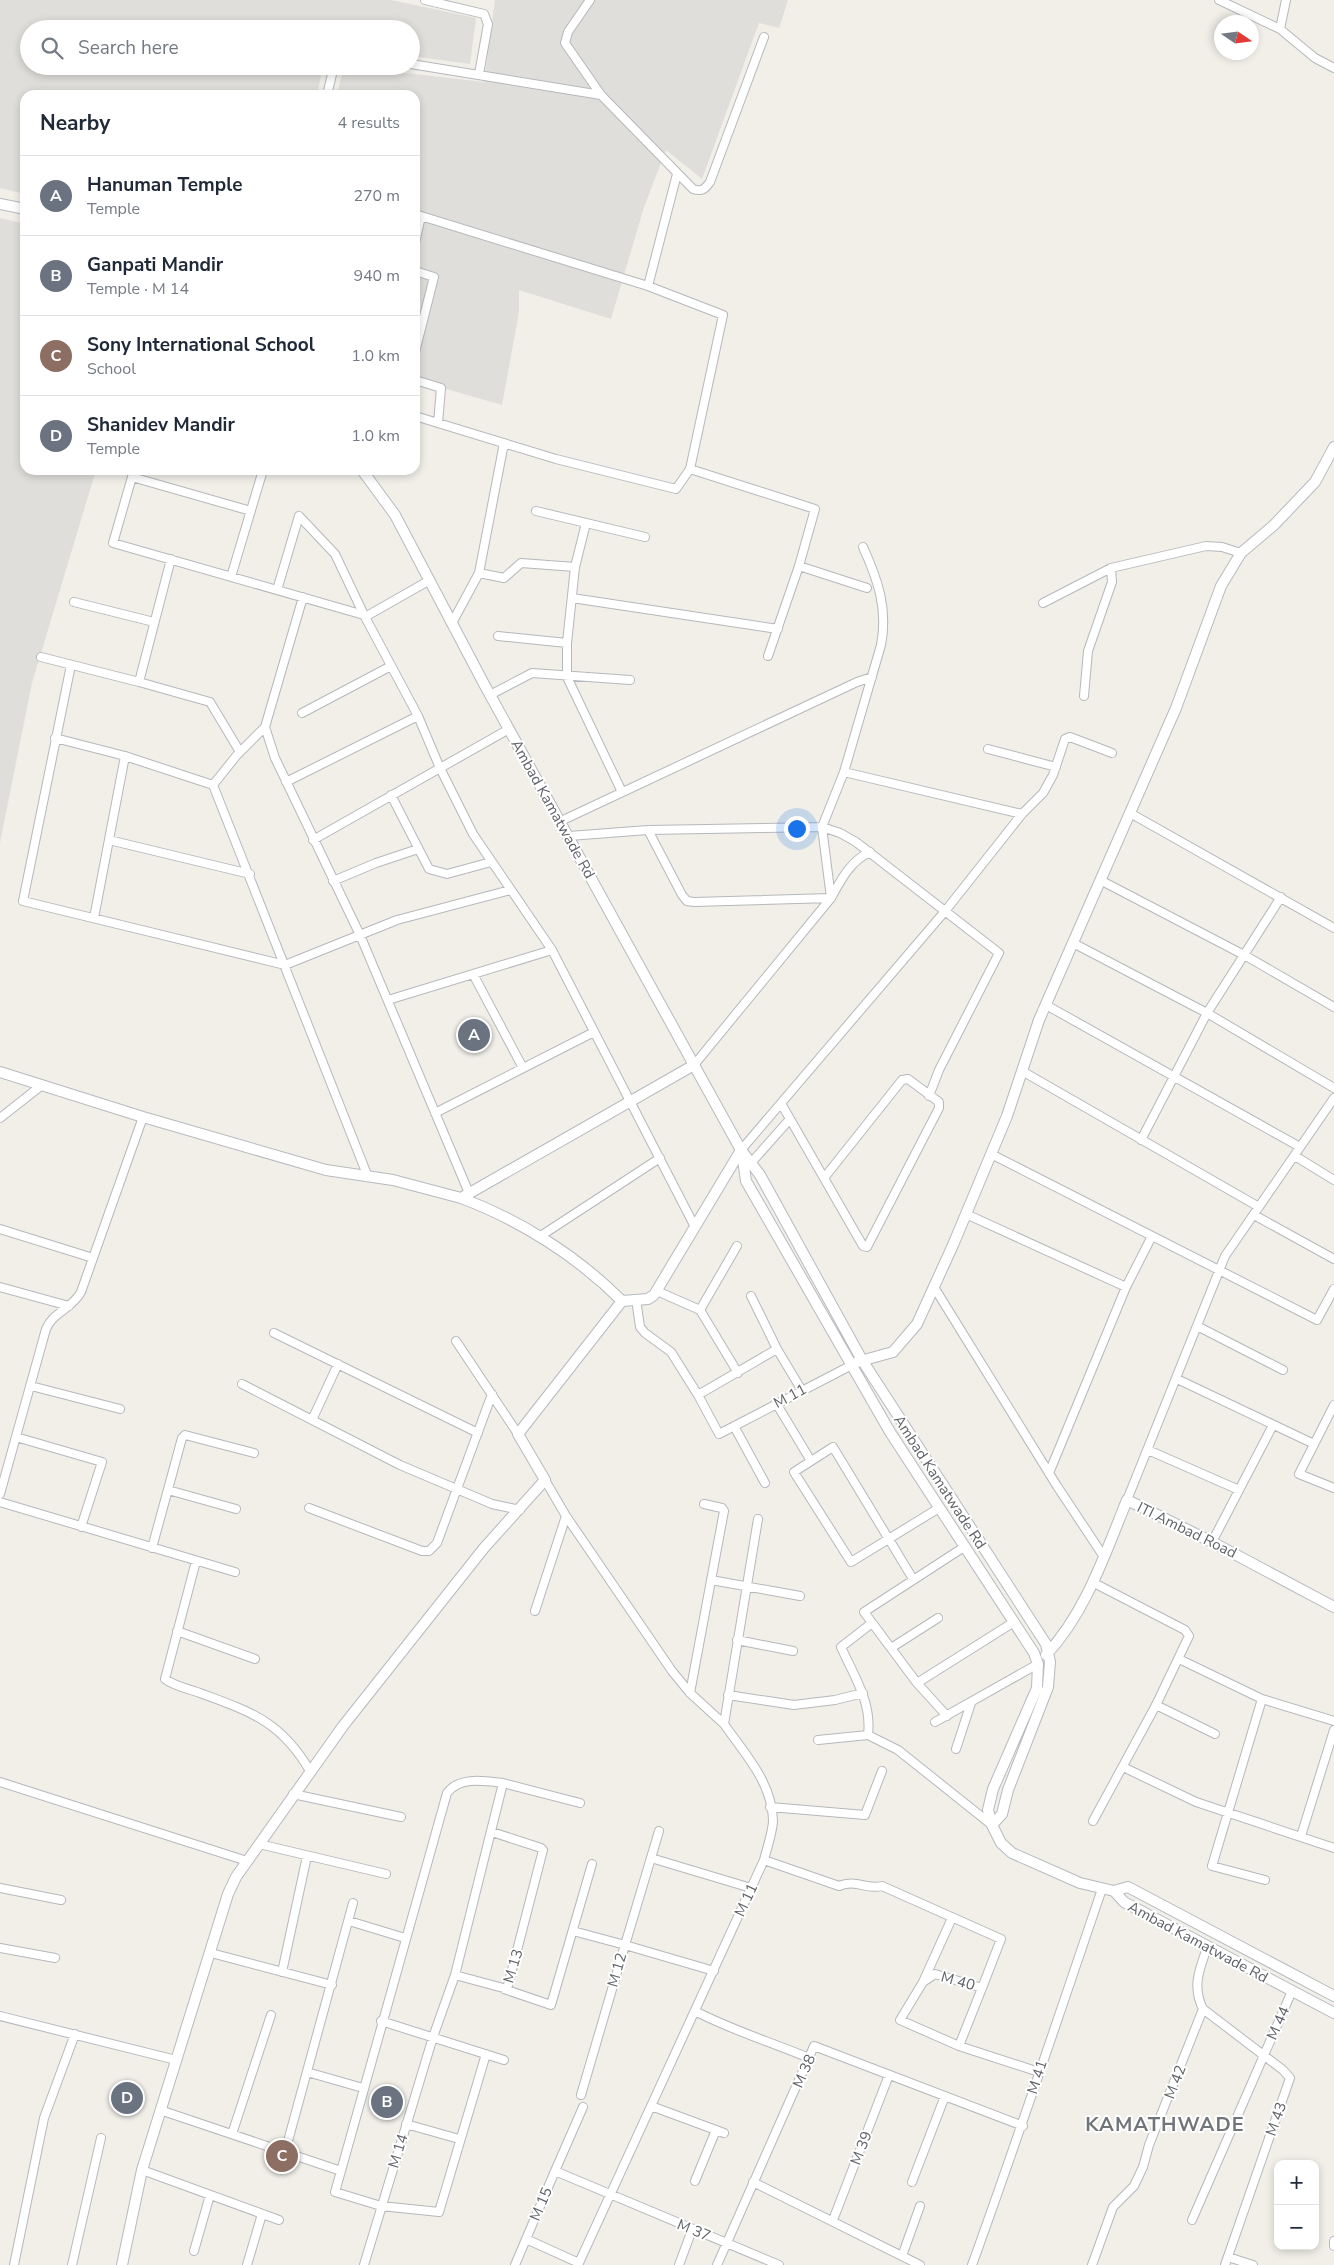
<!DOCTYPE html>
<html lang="en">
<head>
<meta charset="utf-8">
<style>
	:root { --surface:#fff; --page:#f6f6f7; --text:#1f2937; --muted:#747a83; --line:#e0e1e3; --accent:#7c3aed }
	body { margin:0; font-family:"Nunito Sans",sans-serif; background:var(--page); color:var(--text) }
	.controls { position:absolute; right:15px; bottom:15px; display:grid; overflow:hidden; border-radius:10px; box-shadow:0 2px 8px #0003 }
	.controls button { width:45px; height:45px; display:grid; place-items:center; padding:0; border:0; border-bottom:1px solid var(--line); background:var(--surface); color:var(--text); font:25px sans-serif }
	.compass { position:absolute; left:1214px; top:15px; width:45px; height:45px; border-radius:50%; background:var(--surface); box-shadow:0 2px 8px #0003; rotate:103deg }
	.you { position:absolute; left:796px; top:828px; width:18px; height:18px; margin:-12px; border:4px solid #fff; border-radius:50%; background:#1a73e8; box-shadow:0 0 0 8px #1a73e833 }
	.badge { display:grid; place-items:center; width:32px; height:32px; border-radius:50%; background:var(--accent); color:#fff; font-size:16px; font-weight:700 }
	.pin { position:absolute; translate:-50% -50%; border:2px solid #fff; box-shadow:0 1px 5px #0006 }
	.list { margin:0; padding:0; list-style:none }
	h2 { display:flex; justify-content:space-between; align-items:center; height:65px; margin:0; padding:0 20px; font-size:21px }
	h2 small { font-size:16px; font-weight:400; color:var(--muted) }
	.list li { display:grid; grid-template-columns:32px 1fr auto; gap:15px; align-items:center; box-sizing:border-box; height:80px; padding:0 20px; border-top:1px solid var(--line) }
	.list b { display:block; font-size:19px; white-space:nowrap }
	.list p { margin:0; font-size:16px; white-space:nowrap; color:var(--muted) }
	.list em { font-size:16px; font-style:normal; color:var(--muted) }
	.icon { flex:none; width:28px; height:28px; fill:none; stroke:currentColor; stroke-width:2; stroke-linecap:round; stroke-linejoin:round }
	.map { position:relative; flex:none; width:1334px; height:2265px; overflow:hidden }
	.search { position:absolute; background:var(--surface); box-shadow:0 2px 8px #0003; left:20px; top:20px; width:400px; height:55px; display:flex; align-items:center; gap:12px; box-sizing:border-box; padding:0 18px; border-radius:28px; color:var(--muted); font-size:19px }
	.panel { position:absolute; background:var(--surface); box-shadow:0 2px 8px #0003; left:20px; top:90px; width:400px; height:385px; border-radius:15px }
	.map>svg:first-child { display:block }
	.industrial { fill:#e0deda }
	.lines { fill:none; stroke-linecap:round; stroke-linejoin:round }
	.street-casing { stroke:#b5b8bc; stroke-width:10 }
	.secondary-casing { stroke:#b6babf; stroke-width:12 }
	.street { stroke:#fff; stroke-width:8 }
	.secondary { stroke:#fff; stroke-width:10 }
	.labels { text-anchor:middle; stroke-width:4; stroke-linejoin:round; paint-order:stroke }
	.street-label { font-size:15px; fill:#5f6368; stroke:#fff }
	.district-label { font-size:20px; font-weight:bold; letter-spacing:1px; fill:#70757a; stroke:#fff }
</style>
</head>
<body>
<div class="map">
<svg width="1334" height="2265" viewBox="0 0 1334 2265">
	<rect width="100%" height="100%" fill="#f1efe8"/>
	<path class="industrial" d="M 0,0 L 391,0 L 476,18 L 470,64 L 411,56 L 411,29 L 29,29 L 29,66 L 323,66 L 317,95 L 25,95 L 25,194 L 0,188 Z
		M 495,0 L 788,0 L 779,28 L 759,23 L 702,179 L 666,150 L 644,207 L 611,319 L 519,290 L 519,312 L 502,405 L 415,380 L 415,95 L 337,95 L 344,66 L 484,82 Z
		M 0,218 L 25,224 L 25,470 L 96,470 L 32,683 L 0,843 Z"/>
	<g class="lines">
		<g class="street-casing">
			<path id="street" d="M 425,0 L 484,14 L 488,24 L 479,74
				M 590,0 L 568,32 L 565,43 L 601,95 L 693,189 C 702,192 705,189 710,182 L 764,37
				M 1219,0 L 1280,29
				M 1286,0 L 1280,29 L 1315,58 L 1334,68
				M 411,64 L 601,95
				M 327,95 L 334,66
				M 415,214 L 421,216 L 415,243
				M 415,271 L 434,277 L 415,352
				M 648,286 L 677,174
				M 415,380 L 441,388 L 438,423
				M 415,416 L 556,459 L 676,489 L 690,469 L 723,315 L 648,286 L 421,216
				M 690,469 L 815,509 L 799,566 L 768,656
				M 134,470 L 113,543 L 364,615
				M 132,477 L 251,511
				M 536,511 L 645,537
				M 299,516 L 335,554 L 364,615 L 418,716 L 440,768 L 473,834 L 552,950 L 695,1227
				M 586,523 L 575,567 L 567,643 L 567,677 L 622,792
				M 171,559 L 139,682 L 210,702 L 240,752
				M 799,566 L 867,588
				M 479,573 L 504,578 L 521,563 L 575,567
				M 231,577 L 263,470
				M 277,590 L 299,516
				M 303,597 L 265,727 L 275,758 L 360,935 L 469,1193
				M 572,598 L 778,629
				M 74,602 L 154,622
				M 1043,603 L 1111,568 L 1206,546 L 1222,547 L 1241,553
				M 365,617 L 430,580
				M 452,623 L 479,573 L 504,443
				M 498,636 L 567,643
				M 41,657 L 139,682
				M 71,665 L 23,901 L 285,965 L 397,920 L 510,890
				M 490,695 L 532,673 L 630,680
				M 1084,696 L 1088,651 L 1112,582 L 1111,568
				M 302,713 L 391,666
				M 55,738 L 125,756 L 213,785 L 368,1177
				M 988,749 L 1056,767
				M 844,772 L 1022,814
				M 286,782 L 418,716
				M 213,785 L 237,755 L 265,727
				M 391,795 L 429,869 L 447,874 L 491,862
				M 1130,813 L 1334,928
				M 561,821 L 857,682 L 872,677
				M 648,830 L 682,895 L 687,901 L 694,902 L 831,898
				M 569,836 L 648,830 L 822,827 L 844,772 L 881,645 C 888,609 878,580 863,547
				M 109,840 L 250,874
				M 313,840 L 509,729
				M 1100,880 L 1246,956 L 1334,1007
				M 333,881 L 376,863 L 418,849
				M 831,898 L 822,827 L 840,833 L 856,842 L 999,953 L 939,1070 L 929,1096
				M 94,918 L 125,756
				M 1073,943 L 1207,1013 L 1334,1088
				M 473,974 L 523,1068
				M 388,1000 L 552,950
				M 1046,1005 L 1300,1147
				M 694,1065 L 831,898 C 841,880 850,861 870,852
				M 1022,1071 L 1259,1207
				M 782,1105 L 863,1246 L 867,1247 L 939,1108 L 939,1102 L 908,1079 L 902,1080 L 824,1178
				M 435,1113 L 594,1032
				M 0,1118 L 42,1085
				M 1141,1140 L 1207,1013 L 1281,897
				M 741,1150 L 946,910 L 1022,814 L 1043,793 L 1053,775 L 1065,739 L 1070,737 L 1112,753
				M 991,1154 L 1317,1320 L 1334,1289
				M 1295,1156 L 1334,1180
				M 751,1163 L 790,1119
				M 966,1214 L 1126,1287
				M 1254,1215 L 1334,1259
				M 0,1229 L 93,1258
				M 539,1237 L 660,1158
				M 737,1246 L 700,1310 L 738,1373
				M 0,1287 L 69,1306
				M 934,1287 L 1057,1486 L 1104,1557
				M 657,1291 L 700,1310
				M 636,1299 L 640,1327 L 645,1333 L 671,1352 L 698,1395 L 719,1434 L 850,1366
				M 1197,1326 L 1283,1370
				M 274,1333 L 478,1433
				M 456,1341 L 518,1434
				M 777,1349 L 801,1389
				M 1177,1379 L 1314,1444
				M 242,1384 L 400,1465 L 492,1504 L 520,1510
				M 31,1386 L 120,1409
				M 698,1395 L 777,1349 L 751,1296
				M 776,1403 L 811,1461
				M 1334,1405 L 1299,1474 L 1334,1488
				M 312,1420 L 338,1364
				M 734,1426 L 765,1483
				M 16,1437 L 102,1462 L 81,1527
				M 1148,1450 L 1239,1490
				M 1049,1473 L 1126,1287 L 1152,1236
				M 545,1480 L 566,1516 L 672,1671 L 690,1693 L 724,1724
				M 168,1490 L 236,1509
				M 0,1494 L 46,1329 C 53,1312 72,1309 81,1292 L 143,1117
				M 1127,1500 L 1225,1256 L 1334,1098
				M 0,1502 L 235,1572
				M 309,1508 L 422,1551 L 429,1551 L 437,1543 L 492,1394
				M 1212,1542 L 1273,1425
				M 964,1547 L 864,1612 L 917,1683 L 1014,1622
				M 152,1548 L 182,1438 L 185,1435 L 254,1453
				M 196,1561 L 165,1679 C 174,1686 189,1689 200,1693 C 251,1712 281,1721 310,1771
				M 913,1579 L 833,1447 L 794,1472 L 851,1562 L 939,1508
				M 711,1580 L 800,1596
				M 535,1611 L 566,1516
				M 177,1631 L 255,1659
				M 737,1640 L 793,1651
				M 891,1648 L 938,1618
				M 1179,1659 L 1262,1699 L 1334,1721
				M 917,1683 L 947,1716
				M 690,1693 L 724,1511 L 722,1508 L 704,1504
				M 728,1695 L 794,1705 L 835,1700 L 863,1693
				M 1262,1699 L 1212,1866 L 1265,1880
				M 1156,1705 L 1215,1734
				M 935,1722 L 1038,1664
				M 868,1735 L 898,1750 L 992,1825
				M 818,1740 L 868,1735 C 872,1702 854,1676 841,1647 L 872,1623
				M 956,1749 L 971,1703
				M 1123,1767 L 1196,1802 L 1334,1848
				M 0,1782 L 247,1861
				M 503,1783 L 580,1803
				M 293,1794 L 401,1817
				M 770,1807 L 865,1815 L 882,1771
				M 1093,1821 L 1156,1705 L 1189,1636 L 1185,1630 L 1094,1583
				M 1301,1836 L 1334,1730
				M 259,1844 L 386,1874
				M 651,1858 L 751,1888
				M 764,1860 L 839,1886 C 857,1879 865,1890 882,1886 L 1001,1939 L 982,1988
				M 0,1888 L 61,1900
				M 349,1921 L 405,1938
				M 573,1931 L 625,1945 L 659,1831
				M 0,1948 L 55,1958
				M 211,1953 L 332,1985
				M 282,1972 L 307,1856
				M 455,1975 L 507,1989 L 543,1850 L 541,1848 L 492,1832
				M 923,1982 L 952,1918
				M 504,1989 L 551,2005 L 592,1864
				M 1203,2009 L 1283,2070 L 1290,2078 L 1225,2265
				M 695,2011 C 731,2030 771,2042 809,2058
				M 0,2016 L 176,2060
				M 381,2021 L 504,2060
				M 959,2046 L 982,1988 L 935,1974 L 923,1982 L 900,2020 L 959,2046 L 1039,2072
				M 307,2072 L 363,2088
				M 581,2095 L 625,1945 L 714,1971
				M 651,2106 L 724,2133
				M 160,2110 L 341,2171 L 447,1793 C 460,1776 485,1781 503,1783 L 455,1975 L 433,2037 L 364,2265
				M 406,2124 L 459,2139
				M 232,2134 L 271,2015
				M 285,2152 L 353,1903
				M 142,2170 L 279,2220
				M 341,2171 L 335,2192 L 381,2206 L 439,2212 L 486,2054
				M 555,2171 L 583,2107
				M 695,2181 L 716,2130
				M 753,2182 L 920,2265
				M 912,2182 L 945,2096
				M 833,2220 L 889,2075
				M 1192,2220 L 1292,1991
				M 526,2239 L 579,2263
				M 1334,2241 L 1334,2246
				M 194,2251 L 210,2195
				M 902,2256 L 920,2206
				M 1228,2257 L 1253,2265
				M 14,2265 L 44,2118 L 75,2034
				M 72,2265 L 101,2138
				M 247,2265 L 262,2214
				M 515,2265 L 555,2171 L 779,2265
				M 578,2265 L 764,1860 C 767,1848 772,1834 773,1822 C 773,1783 744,1753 724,1724 L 758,1519
				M 679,2265 L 692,2230
				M 717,2265 L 814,2046 L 1023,2126
				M 972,2265 C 1017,2141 1059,2015 1102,1889
				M 1092,2265 L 1113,2207 L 1134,2186 L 1143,2167 L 1149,2145 L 1203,2009 C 1192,1987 1199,1970 1207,1948"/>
		</g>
		<g class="secondary-casing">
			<path id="secondary" d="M 0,204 L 25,209
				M 362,470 L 395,515 L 484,684 L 694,1065 L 741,1150 L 760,1175 L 862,1360 L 1046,1644 L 1050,1662 L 1048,1687 L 1008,1790 L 1002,1814 L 992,1825
				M 0,1072 L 143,1117 L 326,1170 L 393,1180 L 461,1198 L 694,1065
				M 742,1153 L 746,1181 L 890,1432 L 1034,1653 L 1038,1664 L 1037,1688 L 993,1789 L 988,1810 L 992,1825 L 1001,1843 L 1012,1853 L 1080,1883 L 1114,1891 L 1124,1902 L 1334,2013
				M 461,1198 C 520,1220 577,1256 622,1301
				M 857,1362 L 893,1352 L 917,1324 L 953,1245 L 1007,1116 L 1039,1020 L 1176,708 L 1221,586 L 1241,553 L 1274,525 L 1315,482 L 1334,447
				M 1046,1655 C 1086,1612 1105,1554 1127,1500 L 1212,1542 L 1334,1607
				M 1114,1891 L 1128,1887 L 1334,1996
				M 122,2265 L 142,2170 L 228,1894 L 236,1877 L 343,1726 L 484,1548 L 545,1480 L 518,1434 L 622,1301 L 648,1299 L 654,1295 L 741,1150"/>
		</g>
		<use href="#street" class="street"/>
		<use href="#secondary" class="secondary"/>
	</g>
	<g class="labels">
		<g class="street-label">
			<text transform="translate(553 809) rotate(61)" y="5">Ambad Kamatwade Rd</text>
			<text transform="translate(790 1396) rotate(-28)" y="5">M 11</text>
			<text transform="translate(940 1482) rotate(57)" y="5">Ambad Kamatwade Rd</text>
			<text transform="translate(1187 1530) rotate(26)" y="5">ITI Ambad Road</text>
			<text transform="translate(746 1900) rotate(-65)" y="5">M 11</text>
			<text transform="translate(1198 1942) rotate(28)" y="5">Ambad Kamatwade Rd</text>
			<text transform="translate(513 1966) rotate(-73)" y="5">M 13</text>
			<text transform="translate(617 1970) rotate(-74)" y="5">M 12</text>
			<text transform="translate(958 1981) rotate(16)" y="5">M 40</text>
			<text transform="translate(1278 2023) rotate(-66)" y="5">M 44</text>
			<text transform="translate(804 2071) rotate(-66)" y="5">M 38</text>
			<text transform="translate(1037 2077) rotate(-72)" y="5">M 41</text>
			<text transform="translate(1175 2082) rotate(-69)" y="5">M 42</text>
			<text transform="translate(1276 2119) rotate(-71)" y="5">M 43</text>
			<text transform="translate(861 2148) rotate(-69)" y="5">M 39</text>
			<text transform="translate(398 2151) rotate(-73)" y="5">M 14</text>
			<text transform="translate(541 2204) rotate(-67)" y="5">M 15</text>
			<text transform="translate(694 2230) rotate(22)" y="5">M 37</text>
		</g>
		<g class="district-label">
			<text x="1165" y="2131">KAMATHWADE</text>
		</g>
	</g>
</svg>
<div class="controls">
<button>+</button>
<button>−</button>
</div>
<svg class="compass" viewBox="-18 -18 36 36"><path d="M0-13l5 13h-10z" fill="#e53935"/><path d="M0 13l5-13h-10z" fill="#747a83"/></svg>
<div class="you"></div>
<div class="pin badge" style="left:474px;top:1035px;background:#6b7280">A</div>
<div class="pin badge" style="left:387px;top:2102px;background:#6b7280">B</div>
<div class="pin badge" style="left:282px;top:2156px;background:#8d6e63">C</div>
<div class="pin badge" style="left:127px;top:2098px;background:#6b7280">D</div>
<div class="search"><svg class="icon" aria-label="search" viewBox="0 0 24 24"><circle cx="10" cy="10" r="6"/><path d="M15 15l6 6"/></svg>Search here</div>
<section class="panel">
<h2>Nearby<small>4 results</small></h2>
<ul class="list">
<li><span class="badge" style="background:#6b7280">A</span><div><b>Hanuman Temple</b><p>Temple</p></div><em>270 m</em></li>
<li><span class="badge" style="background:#6b7280">B</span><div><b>Ganpati Mandir</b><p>Temple · M 14</p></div><em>940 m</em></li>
<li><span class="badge" style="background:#8d6e63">C</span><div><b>Sony International School</b><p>School</p></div><em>1.0 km</em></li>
<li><span class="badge" style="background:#6b7280">D</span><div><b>Shanidev Mandir</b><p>Temple</p></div><em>1.0 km</em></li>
</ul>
</section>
</div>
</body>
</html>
